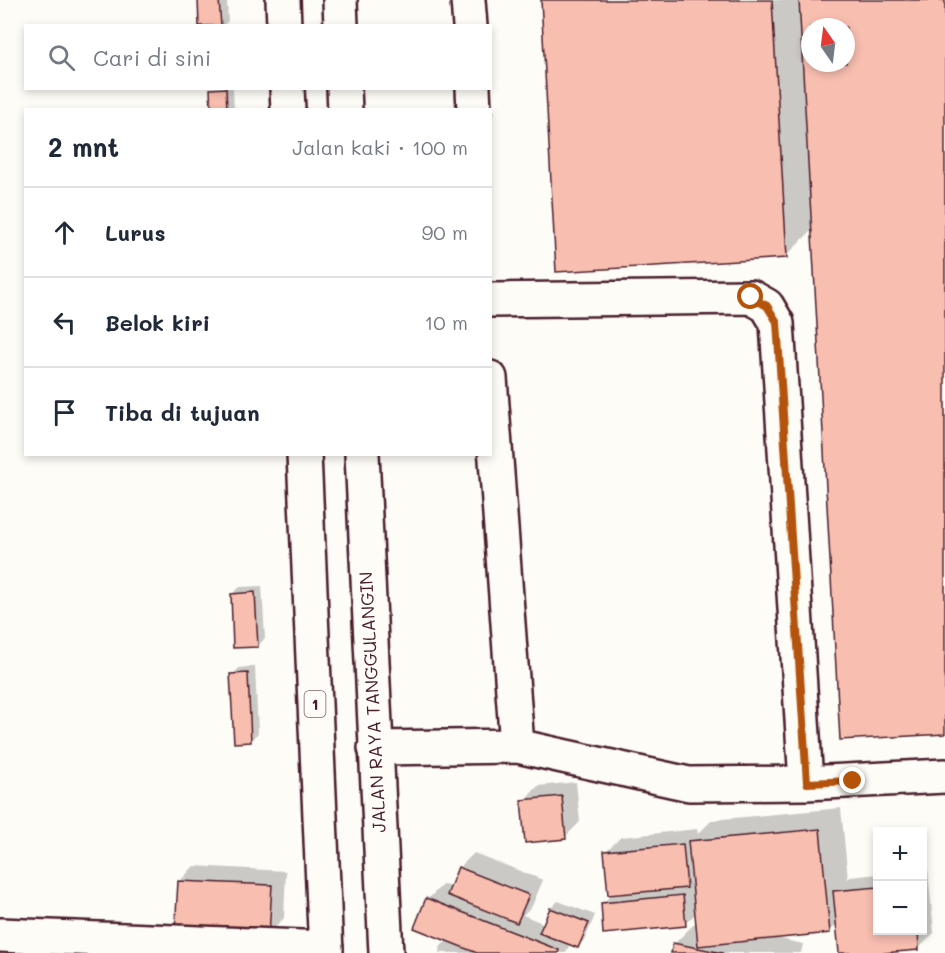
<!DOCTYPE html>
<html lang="id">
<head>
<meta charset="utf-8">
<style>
	:root { --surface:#fff; --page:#f2f2f3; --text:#1f2937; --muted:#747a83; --line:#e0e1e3 }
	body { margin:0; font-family:Mali,sans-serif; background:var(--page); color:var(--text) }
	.controls { position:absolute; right:18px; bottom:18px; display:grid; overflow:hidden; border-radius:0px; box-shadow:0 3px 9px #0003 }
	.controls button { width:54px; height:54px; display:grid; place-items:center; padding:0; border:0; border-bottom:2px solid var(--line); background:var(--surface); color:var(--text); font:30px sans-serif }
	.compass { position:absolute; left:801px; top:18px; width:54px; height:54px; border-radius:50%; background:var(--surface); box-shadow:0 3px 9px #0003; rotate:346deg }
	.stop { position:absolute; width:18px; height:18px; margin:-14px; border:4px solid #b45309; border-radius:50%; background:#fff }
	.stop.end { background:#b45309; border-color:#fff; box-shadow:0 2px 6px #0008 }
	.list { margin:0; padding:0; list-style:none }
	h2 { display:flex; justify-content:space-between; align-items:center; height:78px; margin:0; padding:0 24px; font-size:26px }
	h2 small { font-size:20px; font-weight:400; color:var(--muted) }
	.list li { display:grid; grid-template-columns:39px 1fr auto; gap:18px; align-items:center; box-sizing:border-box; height:90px; padding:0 24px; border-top:2px solid var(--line) }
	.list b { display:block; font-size:22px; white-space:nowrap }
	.list em { font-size:20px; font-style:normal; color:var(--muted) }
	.icon { flex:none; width:33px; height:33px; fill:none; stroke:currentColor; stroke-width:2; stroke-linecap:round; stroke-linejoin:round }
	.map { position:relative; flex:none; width:945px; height:953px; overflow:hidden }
	.search { position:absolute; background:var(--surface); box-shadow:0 3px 9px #0003; left:24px; top:24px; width:468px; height:66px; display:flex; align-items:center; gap:15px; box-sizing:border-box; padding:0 21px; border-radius:0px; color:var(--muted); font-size:22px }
	.panel { position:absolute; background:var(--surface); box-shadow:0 3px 9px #0003; left:24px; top:108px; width:468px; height:348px; border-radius:0px }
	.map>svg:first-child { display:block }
	.shadow { fill:#0003; fill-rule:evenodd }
	.building { fill:#f8beb0; stroke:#4a1f2b; stroke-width:1.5; fill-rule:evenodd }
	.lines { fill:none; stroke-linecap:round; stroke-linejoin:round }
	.minor-casing { stroke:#4a1f2b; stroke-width:38 }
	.highway-casing { stroke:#4a1f2b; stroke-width:38 }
	.minor { stroke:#fdfcf7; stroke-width:33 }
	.highway { stroke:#fdfcf7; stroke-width:33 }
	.route { stroke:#b45309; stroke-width:8 }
	.labels { text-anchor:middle; stroke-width:4.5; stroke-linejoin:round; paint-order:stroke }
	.shield { fill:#fdfcf7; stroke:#806168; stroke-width:1.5 }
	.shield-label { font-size:16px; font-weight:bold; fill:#4a1f2b }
	.street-label { font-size:18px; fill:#4a1f2b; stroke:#fdfcf7 }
</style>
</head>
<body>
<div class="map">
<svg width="945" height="953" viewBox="0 0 945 953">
	<rect width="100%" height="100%" fill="#fdfcf7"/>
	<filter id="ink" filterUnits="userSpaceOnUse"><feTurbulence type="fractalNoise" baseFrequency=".0167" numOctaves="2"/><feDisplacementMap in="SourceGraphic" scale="12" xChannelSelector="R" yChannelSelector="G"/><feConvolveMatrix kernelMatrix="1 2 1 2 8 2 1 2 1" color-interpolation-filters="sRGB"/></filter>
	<g filter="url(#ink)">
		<path class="shadow" d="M 200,0 L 227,0 L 228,21 L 223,26 L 201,26 Z
			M 542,0 L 945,0 L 945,732 L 813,229 L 786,256 ZM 810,27 L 846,27 L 846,63 L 810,63 Z
			M 212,88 L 233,88 L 234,110 L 212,110 L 211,90 Z
			M 262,586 L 265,638 L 258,646 L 232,594 L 240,587 Z
			M 255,666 L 258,733 L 251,740 L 232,675 L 239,668 Z
			M 576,782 L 580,822 L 565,837 L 523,801 L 538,786 Z
			M 841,808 L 848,879 L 850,877 L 878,874 L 878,930 L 922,930 L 922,870 L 928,870 L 934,933 L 919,948 L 867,953 L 841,953 L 838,923 L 829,932 L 776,938 L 803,944 L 801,953 L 672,953 L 675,943 L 697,921 L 696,913 L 685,924 L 602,904 L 613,893 L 605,852 L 621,837 L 697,829 L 698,834 L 712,820 Z
			M 474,853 L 543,880 L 532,906 L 523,915 L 545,924 L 551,908 L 558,901 L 595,915 L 585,939 L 578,946 L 570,943 L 566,953 L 439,953 L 441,946 L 448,940 L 428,899 L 443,884 L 452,887 L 459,868 Z
			M 194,866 L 286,871 L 284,918 L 269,934 L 179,882 Z"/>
		<path class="building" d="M 198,0 L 219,0 L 221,26 L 199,26 Z
			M 541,0 L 772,0 L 787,258 L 556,272 Z
			M 799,0 L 945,0 L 945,734 L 840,740 ZM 810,27 L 846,27 L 846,63 L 810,63 Z
			M 226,88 L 227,110 L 211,110 L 210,89 Z
			M 255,592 L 258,647 L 233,648 L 231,594 Z
			M 248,673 L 251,742 L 234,743 L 230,674 Z
			M 562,796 L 566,839 L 525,843 L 521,800 Z
			M 820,829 L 830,933 L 698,946 L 688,841 Z
			M 683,844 L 687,888 L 608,895 L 604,851 Z
			M 458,867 L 529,895 L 517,923 L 447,895 Z
			M 178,881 L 272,885 L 269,935 L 175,931 Z
			M 878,887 L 878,930 L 918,930 L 919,950 L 883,953 L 839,953 L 833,891 Z
			M 683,895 L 686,926 L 603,934 L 601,903 Z
			M 426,898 L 559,950 L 558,953 L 477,953 L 414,928 Z
			M 550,908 L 589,923 L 578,948 L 539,933 Z
			M 673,943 L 723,953 L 671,953 Z"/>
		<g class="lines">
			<g class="minor-casing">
				<path id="minor" d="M 468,0 L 470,26
					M 473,88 L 474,110
					M 490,300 L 751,297 L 767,306 L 777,323 L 806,783
					M 490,378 L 517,746
					M 375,748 L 517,746 L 689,784 L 806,783 L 945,776
					M 0,935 L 326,948"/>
			</g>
			<g class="highway-casing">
				<path id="highway" d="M 283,0 L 284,26
					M 340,0 L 341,26
					M 287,88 L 288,110
					M 344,88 L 345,110
					M 304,454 L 326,953
					M 362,454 L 386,953"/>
			</g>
			<use href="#minor" class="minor"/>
			<use href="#highway" class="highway"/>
		</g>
	</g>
	<g class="lines" filter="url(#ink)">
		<path class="route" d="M 751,297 L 767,306 L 777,322 L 807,783 L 853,781"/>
	</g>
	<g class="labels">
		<rect class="shield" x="304.5" y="691" width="21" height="26" rx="4.5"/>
		<g class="shield-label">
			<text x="315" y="710">1</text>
		</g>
		<g class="street-label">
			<text transform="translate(373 702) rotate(-93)" y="6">JALAN RAYA TANGGULANGIN</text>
		</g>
	</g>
</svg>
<div class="controls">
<button>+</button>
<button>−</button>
</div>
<svg class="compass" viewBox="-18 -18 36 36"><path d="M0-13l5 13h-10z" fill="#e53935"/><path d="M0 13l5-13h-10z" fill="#747a83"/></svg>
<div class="stop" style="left:751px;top:297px"></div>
<div class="stop end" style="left:853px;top:781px"></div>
<div class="search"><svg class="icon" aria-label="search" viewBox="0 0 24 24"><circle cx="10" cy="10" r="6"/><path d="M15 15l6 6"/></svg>Cari di sini</div>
<section class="panel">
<h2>2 mnt<small>Jalan kaki · 100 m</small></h2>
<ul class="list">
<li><svg class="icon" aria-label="ahead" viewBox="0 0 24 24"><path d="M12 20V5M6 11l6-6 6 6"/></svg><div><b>Lurus</b></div><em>90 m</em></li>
<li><svg class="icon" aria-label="left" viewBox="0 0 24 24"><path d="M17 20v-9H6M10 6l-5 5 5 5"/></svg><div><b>Belok kiri</b></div><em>10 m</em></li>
<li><svg class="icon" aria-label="arrive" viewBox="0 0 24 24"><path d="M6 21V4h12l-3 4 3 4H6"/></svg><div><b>Tiba di tujuan</b></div></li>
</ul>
</section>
</div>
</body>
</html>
